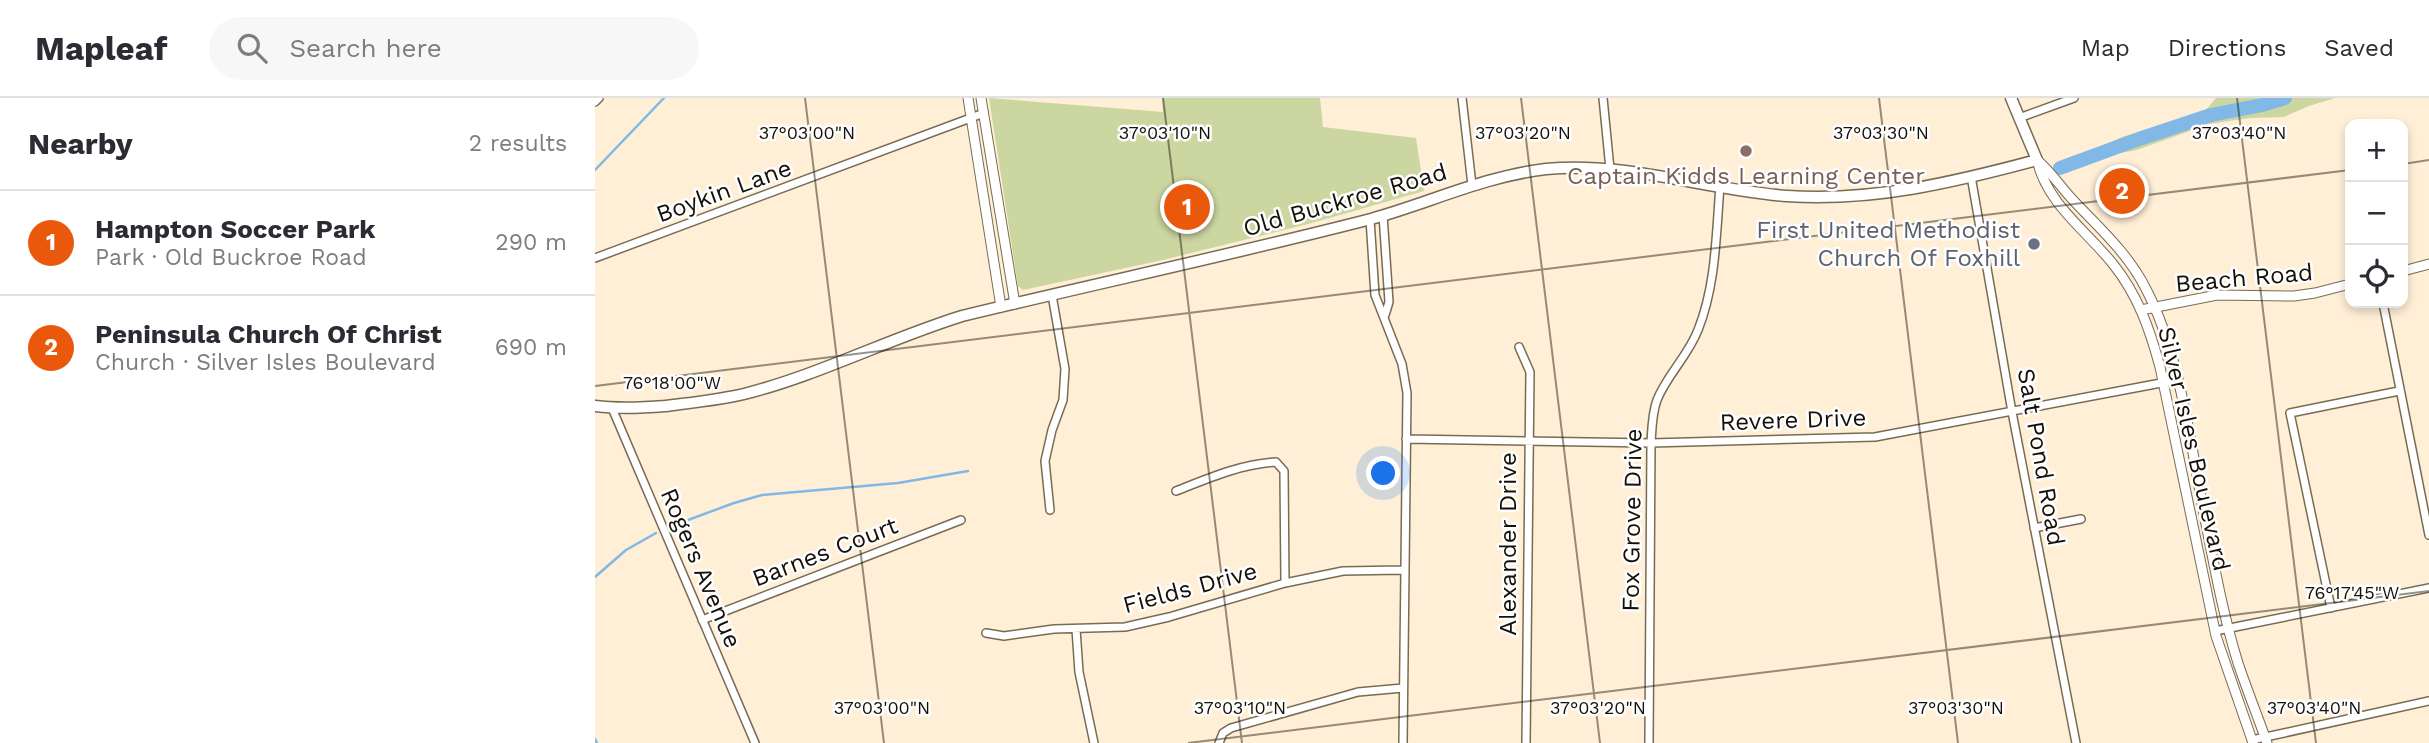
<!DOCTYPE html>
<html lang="en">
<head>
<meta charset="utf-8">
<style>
	:root { --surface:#fff; --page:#f7f7f7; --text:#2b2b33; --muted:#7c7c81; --line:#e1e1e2; --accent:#ea580c }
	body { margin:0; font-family:"Work Sans",sans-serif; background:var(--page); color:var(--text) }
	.controls { position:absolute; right:21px; top:21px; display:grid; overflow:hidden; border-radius:14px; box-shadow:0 4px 10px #0003 }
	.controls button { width:63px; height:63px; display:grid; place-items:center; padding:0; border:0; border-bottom:2px solid var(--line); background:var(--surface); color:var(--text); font:35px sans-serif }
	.you { position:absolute; left:789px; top:376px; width:24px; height:24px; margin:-18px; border:5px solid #fff; border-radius:50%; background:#1a73e8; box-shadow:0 0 0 10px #1a73e833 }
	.badge { display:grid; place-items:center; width:46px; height:46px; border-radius:50%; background:var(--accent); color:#fff; font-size:23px; font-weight:700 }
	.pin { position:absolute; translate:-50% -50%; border:4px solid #fff; box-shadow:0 2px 7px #0006 }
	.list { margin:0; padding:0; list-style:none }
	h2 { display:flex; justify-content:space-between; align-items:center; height:91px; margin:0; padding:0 28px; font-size:30px }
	h2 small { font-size:23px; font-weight:400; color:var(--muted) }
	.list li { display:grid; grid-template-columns:46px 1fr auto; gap:21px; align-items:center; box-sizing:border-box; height:105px; padding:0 28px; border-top:2px solid var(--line) }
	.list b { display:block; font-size:26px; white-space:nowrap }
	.list p { margin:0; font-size:23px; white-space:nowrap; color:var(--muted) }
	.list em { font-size:23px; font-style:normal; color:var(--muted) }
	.icon { flex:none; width:38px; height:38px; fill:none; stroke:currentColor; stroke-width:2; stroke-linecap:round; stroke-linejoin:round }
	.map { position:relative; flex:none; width:1834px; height:645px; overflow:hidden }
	header { display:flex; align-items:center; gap:42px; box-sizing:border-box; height:98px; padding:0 35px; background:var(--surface); border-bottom:2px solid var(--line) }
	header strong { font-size:33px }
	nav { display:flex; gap:38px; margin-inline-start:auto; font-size:24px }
	.search { width:490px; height:63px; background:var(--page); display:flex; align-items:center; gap:18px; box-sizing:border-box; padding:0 24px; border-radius:38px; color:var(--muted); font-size:26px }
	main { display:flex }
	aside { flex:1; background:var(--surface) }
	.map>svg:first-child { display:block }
	.green { fill:#ccd6a1 }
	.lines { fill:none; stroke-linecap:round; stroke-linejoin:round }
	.stream { stroke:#81b8e5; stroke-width:2.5 }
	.river { stroke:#81b8e5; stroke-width:14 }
	.minor-casing { stroke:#786b55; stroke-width:10 }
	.tertiary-casing { stroke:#786b55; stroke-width:11 }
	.secondary-casing { stroke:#786b55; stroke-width:13 }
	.minor { stroke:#fff; stroke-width:7 }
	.tertiary { stroke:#fff; stroke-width:9 }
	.secondary { stroke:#fff; stroke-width:10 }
	.ticks { fill:none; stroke:#140f07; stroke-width:2; stroke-opacity:0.45 }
	.education-dot { fill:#8d6e63; stroke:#fefefe; stroke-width:2.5 }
	.worship-dot { fill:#6b7280; stroke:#fefefe; stroke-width:2.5 }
	.labels { text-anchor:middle; stroke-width:5; stroke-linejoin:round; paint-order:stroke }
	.education-label { font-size:24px; fill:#785e54; stroke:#fefefe }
	.street-label { font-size:24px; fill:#140f07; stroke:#fefefe }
	.worship-label { font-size:24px; fill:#5b616d; stroke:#fefefe; text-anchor:end }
	.ticks-label { font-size:18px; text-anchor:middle; fill:#140f07; stroke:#fefefe; stroke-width:5; stroke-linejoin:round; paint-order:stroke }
</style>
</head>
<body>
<header>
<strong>Mapleaf</strong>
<div class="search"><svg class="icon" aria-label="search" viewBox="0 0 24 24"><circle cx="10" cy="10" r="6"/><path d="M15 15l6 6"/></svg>Search here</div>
<nav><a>Map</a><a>Directions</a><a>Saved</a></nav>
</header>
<main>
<aside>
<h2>Nearby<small>2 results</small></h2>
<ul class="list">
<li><span class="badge">1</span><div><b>Hampton Soccer Park</b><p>Park · Old Buckroe Road</p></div><em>290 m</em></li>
<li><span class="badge">2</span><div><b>Peninsula Church Of Christ</b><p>Church · Silver Isles Boulevard</p></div><em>690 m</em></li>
</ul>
</aside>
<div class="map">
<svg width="1834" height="645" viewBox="0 0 1834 645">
	<rect width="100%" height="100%" fill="#ffefd6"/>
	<path class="green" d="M 394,0 L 568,14 L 567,0 L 725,0 L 728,29 L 821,40 L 829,93 L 717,125 L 568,162 L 428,192 L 423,188 Z
		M 1621,0 L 1740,0 L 1714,8 L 1689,19 L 1655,20 L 1614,26 L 1542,52 L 1508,58 L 1471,73 L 1464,66 L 1475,59 L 1489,57 L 1527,39 L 1610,13 Z"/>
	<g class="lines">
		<path class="stream" d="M 0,72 L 69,0
			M 74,429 L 139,405 L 167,397 L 303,385 L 373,373
			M 0,479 L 31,452 L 61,435
			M 0,641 L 2,645"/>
		<path class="river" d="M 1465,70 L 1544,41 L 1616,17 L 1667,7 L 1690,0"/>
		<g class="minor-casing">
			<path id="minor" d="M 867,0 L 877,87
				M 1008,0 L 1015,71
				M 0,4 L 4,0
				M 1424,20 L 1479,0
				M 1376,78 L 1417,314 L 1481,645
				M 788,117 L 794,204 L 790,217
				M 775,121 L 780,197 L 807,266 L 812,295 L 808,645
				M 0,160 L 389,15
				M 1788,205 L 1834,437
				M 924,249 L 935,274 L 931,645
				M 17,310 L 160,645
				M 811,341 L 1056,345 L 1280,339 L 1582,282
				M 581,393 C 614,380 646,366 681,364 L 689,373 L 690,485
				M 455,412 L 450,363 L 457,332 L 468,302 L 470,271 L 457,197
				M 1439,430 L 1486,421
				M 1736,510 L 1695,315 L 1804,293
				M 107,522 L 366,422
				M 481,531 L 484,574 L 499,645
				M 1620,533 L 1834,490
				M 391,535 L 409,538 L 459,531 L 530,529 L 574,519 L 690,485 L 748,473 L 808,472
				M 1657,642 L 1834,603
				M 624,645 L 628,635 L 636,630 L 763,594 L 808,590
				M 1054,645 L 1056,345 C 1057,330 1057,315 1062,302 C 1072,277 1093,258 1103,232 C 1121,187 1121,137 1125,88"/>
		</g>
		<g class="tertiary-casing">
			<path id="tertiary" d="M 373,0 L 406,209
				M 386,0 L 420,206
				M 1442,62 C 1456,74 1465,88 1477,101 C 1504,130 1533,155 1551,191 C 1585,256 1595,343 1609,416 C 1619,466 1628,517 1643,565 C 1652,592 1663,619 1672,645
				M 1442,62 C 1452,106 1491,132 1518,166 C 1543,197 1555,232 1565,269 L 1621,538 L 1658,645
				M 1808,173 L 1834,166
				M 1546,212 L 1622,197 L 1699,198 L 1720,195 L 1755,186"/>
		</g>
		<g class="secondary-casing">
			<path id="secondary" d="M 0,308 C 23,311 46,310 70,308 C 96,305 123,302 149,296 C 224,277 293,241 367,218 C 503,185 640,156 776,121 C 834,105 890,78 951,71 C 1032,63 1111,92 1192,98 C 1277,104 1360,84 1442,62 L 1416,0"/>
		</g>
		<use href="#minor" class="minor"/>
		<use href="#tertiary" class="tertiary"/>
		<use href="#secondary" class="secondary"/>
	</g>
	<path class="ticks" d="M 210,0 L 289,645M 568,0 L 647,645M 926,0 L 1005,645M 1284,0 L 1363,645M 1642,0 L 1721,645M 1808,66 L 1834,62M 0,288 L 1755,72M 593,645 L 1834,493"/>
	<circle class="education-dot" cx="1151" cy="53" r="7"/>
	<circle class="worship-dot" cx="1439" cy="146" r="7"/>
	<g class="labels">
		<g class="education-label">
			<text x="1151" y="86">Captain Kidds Learning Center</text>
		</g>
		<g class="street-label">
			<text transform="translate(129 93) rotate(-20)" y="8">Boykin Lane</text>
			<text transform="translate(750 102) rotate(-16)" y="8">Old Buckroe Road</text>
			<text transform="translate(1649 180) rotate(-5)" y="8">Beach Road</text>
			<text transform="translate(1198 322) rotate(-2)" y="8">Revere Drive</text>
			<text transform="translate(1599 351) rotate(77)" y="8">Silver Isles Boulevard</text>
			<text transform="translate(1446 359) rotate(80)" y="8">Salt Pond Road</text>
			<text transform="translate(1037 422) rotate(-89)" y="8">Fox Grove Drive</text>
			<text transform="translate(913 446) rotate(-90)" y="8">Alexander Drive</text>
			<text transform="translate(230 454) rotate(-21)" y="8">Barnes Court</text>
			<text transform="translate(106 470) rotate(67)" y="8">Rogers Avenue</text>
			<text transform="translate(595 490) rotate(-15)" y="8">Fields Drive</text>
		</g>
		<g class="worship-label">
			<text x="1425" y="140">First United Methodist<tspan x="1425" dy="28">Church Of Foxhill</tspan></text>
		</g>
	</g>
	<g class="ticks-label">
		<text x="928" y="41">37°03'20"N</text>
		<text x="1644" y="41">37°03'40"N</text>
		<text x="212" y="41">37°03'00"N</text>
		<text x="570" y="41">37°03'10"N</text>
		<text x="1286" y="41">37°03'30"N</text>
		<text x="77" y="291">76°18'00"W</text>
		<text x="1757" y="501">76°17'45"W</text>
		<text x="287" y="616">37°03'00"N</text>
		<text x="645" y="616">37°03'10"N</text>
		<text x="1003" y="616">37°03'20"N</text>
		<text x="1361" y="616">37°03'30"N</text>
		<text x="1719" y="616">37°03'40"N</text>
	</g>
</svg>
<div class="controls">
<button>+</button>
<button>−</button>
<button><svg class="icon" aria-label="locate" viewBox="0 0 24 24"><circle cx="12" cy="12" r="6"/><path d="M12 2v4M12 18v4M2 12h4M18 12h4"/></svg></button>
</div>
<div class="you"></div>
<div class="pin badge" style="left:592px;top:109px">1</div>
<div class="pin badge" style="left:1527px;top:93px">2</div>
</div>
</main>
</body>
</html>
